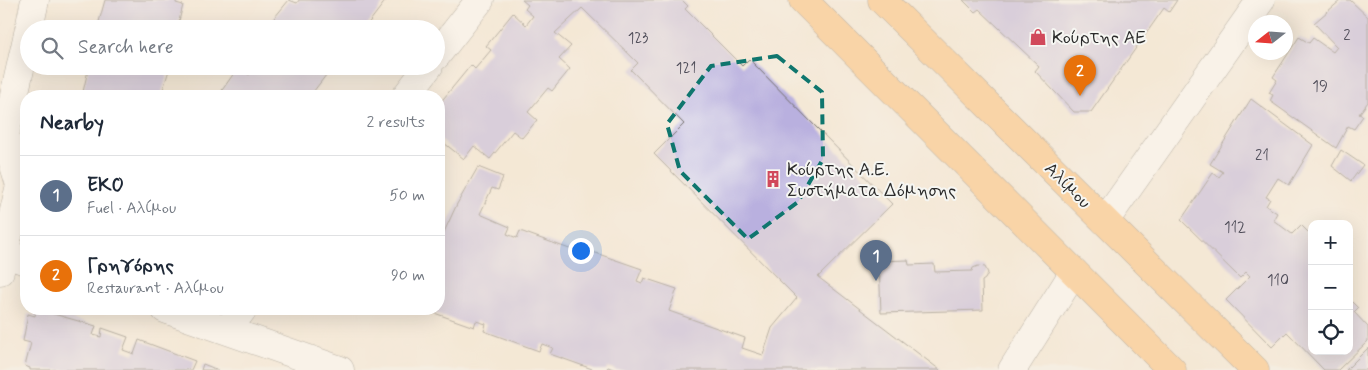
<!DOCTYPE html>
<html lang="en">
<head>
<meta charset="utf-8">
<style>
	:root { --surface:#fff; --page:#f6f6f7; --text:#1f2937; --muted:#747a83; --line:#e0e1e3; --accent:#d1495b }
	body { margin:0; font-family:Mynerve,sans-serif; background:var(--page); color:var(--text) }
	.controls { position:absolute; right:15px; bottom:15px; display:grid; overflow:hidden; border-radius:10px; box-shadow:0 5px 20px #0002 }
	.controls button { width:45px; height:45px; display:grid; place-items:center; padding:0; border:0; border-bottom:1px solid var(--line); background:var(--surface); color:var(--text); font:25px sans-serif }
	.compass { position:absolute; left:1248px; top:15px; width:45px; height:45px; border-radius:50%; background:var(--surface); box-shadow:0 5px 20px #0002; rotate:253deg }
	.you { position:absolute; left:580px; top:250px; width:18px; height:18px; margin:-12px; border:4px solid #fff; border-radius:50%; background:#1a73e8; box-shadow:0 0 0 8px #1a73e833 }
	.badge { display:grid; place-items:center; width:32px; height:32px; border-radius:50%; background:var(--accent); color:#fff; font-size:16px; font-weight:700 }
	.pin { position:absolute; translate:-50% -41px; filter:drop-shadow(0 1px 2px #0008) }
	.pin::after { content:''; position:absolute; top:26px; width:18px; height:15px; background:inherit; clip-path:polygon(0 0,100% 0,50% 100%) }
	.list { margin:0; padding:0; list-style:none }
	h2 { display:flex; justify-content:space-between; align-items:center; height:65px; margin:0; padding:0 20px; font-size:21px }
	h2 small { font-size:16px; font-weight:400; color:var(--muted) }
	.list li { display:grid; grid-template-columns:32px 1fr auto; gap:15px; align-items:center; box-sizing:border-box; height:80px; padding:0 20px; border-top:1px solid var(--line) }
	.list b { display:block; font-size:19px; white-space:nowrap }
	.list p { margin:0; font-size:16px; white-space:nowrap; color:var(--muted) }
	.list em { font-size:16px; font-style:normal; color:var(--muted) }
	.icon { flex:none; width:28px; height:28px; fill:none; stroke:currentColor; stroke-width:2; stroke-linecap:round; stroke-linejoin:round }
	.map { position:relative; flex:none; width:1368px; height:370px; overflow:hidden }
	.search { position:absolute; background:var(--surface); box-shadow:0 5px 20px #0002; left:20px; top:20px; width:425px; height:55px; display:flex; align-items:center; gap:12px; box-sizing:border-box; padding:0 18px; border-radius:28px; color:var(--muted); font-size:19px }
	.panel { position:absolute; background:var(--surface); box-shadow:0 5px 20px #0002; left:20px; top:90px; width:425px; height:225px; border-radius:20px }
	.map>svg:first-child { display:block }
	.building { fill:#b9b0df }
	.lines { fill:none; stroke-linecap:round; stroke-linejoin:round }
	.minor-casing { stroke:#716d67; stroke-width:29 }
	.major-casing { stroke:#716d67; stroke-width:29 }
	.minor { stroke:#fff; stroke-width:28 }
	.major { stroke:#febc70; stroke-width:28 }
	.marked { fill:none; stroke:#0f766e; stroke-width:4; stroke-dasharray:10 6; stroke-linejoin:round }
	.labels { text-anchor:middle; stroke-width:4; stroke-linejoin:round; paint-order:stroke }
	.number-label { font-size:15px; fill:#4e4c58 }
	.poi-label { font-size:18px; fill:#2b2b2b; stroke:#f6f6f2; text-anchor:start }
	.street-label { font-size:18px; fill:#2b2b2b; stroke:#f6f6f2 }
</style>
</head>
<body>
<div class="map">
<svg width="1368" height="370" viewBox="0 0 1368 370">
	<rect width="100%" height="100%" fill="#f6f6f2"/>
	<filter id="ink" filterUnits="userSpaceOnUse"><feTurbulence type="fractalNoise" baseFrequency=".02" numOctaves="2"/><feDisplacementMap in="SourceGraphic" scale="10" xChannelSelector="R" yChannelSelector="G"/><feConvolveMatrix kernelMatrix="1 2 1 2 8 2 1 2 1" color-interpolation-filters="sRGB"/></filter>
	<filter id="wash" filterUnits="userSpaceOnUse"><feTurbulence type="fractalNoise" baseFrequency=".0096" numOctaves="4" result="noise"/><feDisplacementMap in="SourceGraphic" scale="20" xChannelSelector="R" yChannelSelector="G"/><feGaussianBlur stdDeviation="1.12" result="paint"/><feColorMatrix in="noise" values="0 0 0 0 0 0 0 0 0 0 0 0 0 0 0 0 0 1.4 0 .05"/><feComposite in="paint" operator="in"/></filter>
	<g filter="url(#wash)">
		<rect width="100%" height="100%" fill="#f4e8d6"/>
		<g id="blocks">
			<path class="building" d="M 105,0 L 176,0 L 176,3 L 183,5 L 177,29 L 97,29 Z
				M 289,0 L 297,3 L 299,0 L 386,0 L 364,29 L 265,29 Z
				M 522,0 L 682,0 L 688,6 L 685,9 L 742,66 L 749,59 L 892,204 L 818,277 L 940,370 L 616,370 L 608,367 L 606,370 L 595,370 L 550,354 L 553,348 L 542,344 L 539,351 L 484,331 L 486,324 L 476,321 L 474,327 L 423,309 L 439,309 L 439,243 L 457,204 L 478,167 L 503,177 L 498,190 L 492,188 L 480,214 L 510,227 L 507,234 L 517,238 L 520,231 L 575,251 L 572,258 L 583,262 L 587,250 L 642,269 L 637,281 L 642,283 L 644,278 L 677,289 L 669,311 L 745,338 L 742,348 L 763,355 L 772,328 L 797,298 L 654,154 L 684,124 L 631,70 L 638,63 L 582,8 L 555,33 L 571,46 L 559,59 L 570,69 L 552,91 L 548,88 L 528,112 L 537,120 L 522,138 L 513,131 L 490,159 L 474,146 L 464,159 L 439,139 L 439,104 L 471,65 L 475,69 L 491,50 L 486,46 L 513,13 L 526,25 L 533,16 L 525,9 L 528,5 Z
				M 963,0 L 1177,0 L 1169,12 L 1164,8 L 1091,112 L 1074,112 L 1035,71 L 1039,66 L 979,9 L 975,12 Z
				M 1341,0 L 1350,0 L 1368,17 L 1368,102 L 1359,114 L 1363,116 L 1354,129 L 1348,126 L 1336,148 L 1270,101 L 1273,95 L 1269,93 L 1277,80 L 1273,77 L 1299,37 L 1309,43 L 1313,38 L 1333,52 L 1337,47 L 1314,23 Z
				M 89,66 L 159,66 L 169,70 L 161,96 L 82,96 Z
				M 239,66 L 249,75 L 256,66 L 333,66 L 310,96 L 218,96 Z
				M 1251,99 L 1313,145 L 1289,185 L 1278,178 L 1266,197 L 1270,199 L 1266,206 L 1277,213 L 1273,220 L 1292,234 L 1301,225 L 1308,232 L 1312,229 L 1312,351 L 1349,351 L 1349,299 L 1358,308 L 1354,312 L 1368,327 L 1368,341 L 1338,370 L 1324,370 L 1287,332 L 1272,347 L 1226,300 L 1250,276 L 1246,272 L 1240,278 L 1181,220 L 1213,173 L 1219,177 L 1223,172 L 1210,164 Z
				M 1341,150 L 1363,165 L 1351,181 L 1332,166 Z
				M 908,260 L 909,265 L 934,264 L 935,272 L 972,271 L 973,268 L 978,266 L 985,267 L 988,273 L 985,279 L 982,281 L 983,310 L 881,313 L 879,261 Z
				M 36,309 L 96,326 L 93,335 L 101,337 L 102,328 L 128,337 L 123,350 L 134,354 L 139,340 L 195,361 L 191,370 L 30,370 L 30,368 L 25,366 L 31,343 L 23,341 L 28,314 L 35,316 Z
				M 1368,348 L 1368,370 L 1346,370 Z
				M 203,364 L 218,370 L 201,370 Z"/>
		</g>
	</g>
	<g filter="url(#ink)">
		<use href="#blocks" fill-opacity="0" stroke="#716d67" stroke-width="1"/>
		<g class="lines">
			<g class="minor-casing">
				<path id="minor" d="M 29,29 L 35,0
					M 436,56 L 480,0
					M 406,96 L 429,66
					M 0,142 L 5,136 L 29,29
					M 1105,221 L 1261,0
					M 4,253 L 26,261
					M 0,271 L 20,185 L 5,136
					M 165,309 L 340,370
					M 227,330 L 243,309
					M 1012,370 L 1074,272"/>
			</g>
			<g class="major-casing">
				<path id="major" d="M 803,0 L 1172,370
					M 882,0 L 1255,370"/>
			</g>
			<use href="#minor" class="minor"/>
			<use href="#major" class="major"/>
		</g>
	</g>
	<path d="M0 0H1368V370H0ZM 777,56 L 822,92 L 823,159 L 798,202 L 748,239 L 680,171 L 667,124 L 711,66 Z" fill="#f4e8d6" fill-opacity=".55" fill-rule="evenodd"/>
	<path class="marked" d="M 777,56 L 822,92 L 823,159 L 798,202 L 748,239 L 680,171 L 667,124 L 711,66 Z"/>
	<defs>
		<g id="shop-bare" transform="scale(1.35)"><path d="M-5-2.5h2.3a2.7 3.5 0 0 1 5.4 0H5L5.5 6h-11ZM-1.5-2.5h3a1.5 2.3 0 0 0-3 0Z" fill="#d1495b" stroke="#f6f6f2" stroke-width="2.5" paint-order="stroke"/></g>
		<g id="building-bare" transform="scale(1.35)"><path d="M-4-6H4V6H1V3H-1V6H-4ZM-2.5-4.3h1.7v1.8h-1.7ZM.8-4.3h1.7v1.8H.8ZM-2.5-1h1.7V.8h-1.7ZM.8-1h1.7V.8H.8Z" fill="#d1495b" stroke="#f6f6f2" stroke-width="2.5" paint-order="stroke"/></g>
	</defs>
	<g fill-rule="evenodd">
		<use href="#shop-bare" x="1038" y="37"/>
		<use href="#building-bare" x="773" y="179"/>
	</g>
	<g class="labels">
		<g class="number-label">
			<text x="1347" y="40">2</text>
			<text x="638" y="43">123</text>
			<text x="686" y="73">121</text>
			<text x="1320" y="91">19</text>
			<text x="1262" y="160">21</text>
			<text x="1235" y="232">112</text>
			<text x="1278" y="285">110</text>
		</g>
		<g class="poi-label">
			<text x="1052" y="43">Κούρτης ΑΕ</text>
			<text x="787" y="175">Κούρτης Α.Ε.<tspan x="787" dy="21">Συστήματα Δόμησης</tspan></text>
		</g>
		<g class="street-label">
			<text transform="translate(1068 185) rotate(45)" y="6">Αλίμου</text>
		</g>
	</g>
</svg>
<div class="controls">
<button>+</button>
<button>−</button>
<button><svg class="icon" aria-label="locate" viewBox="0 0 24 24"><circle cx="12" cy="12" r="6"/><path d="M12 2v4M12 18v4M2 12h4M18 12h4"/></svg></button>
</div>
<svg class="compass" viewBox="-18 -18 36 36"><path d="M0-13l5 13h-10z" fill="#e53935"/><path d="M0 13l5-13h-10z" fill="#747a83"/></svg>
<div class="you"></div>
<div class="pin badge" style="left:876px;top:281px;background:#5c6f8a">1</div>
<div class="pin badge" style="left:1080px;top:96px;background:#e8710a">2</div>
<div class="search"><svg class="icon" aria-label="search" viewBox="0 0 24 24"><circle cx="10" cy="10" r="6"/><path d="M15 15l6 6"/></svg>Search here</div>
<section class="panel">
<h2>Nearby<small>2 results</small></h2>
<ul class="list">
<li><span class="badge" style="background:#5c6f8a">1</span><div><b>EKO</b><p>Fuel · Αλίμου</p></div><em>50 m</em></li>
<li><span class="badge" style="background:#e8710a">2</span><div><b>Γρηγόρης</b><p>Restaurant · Αλίμου</p></div><em>90 m</em></li>
</ul>
</section>
</div>
</body>
</html>
